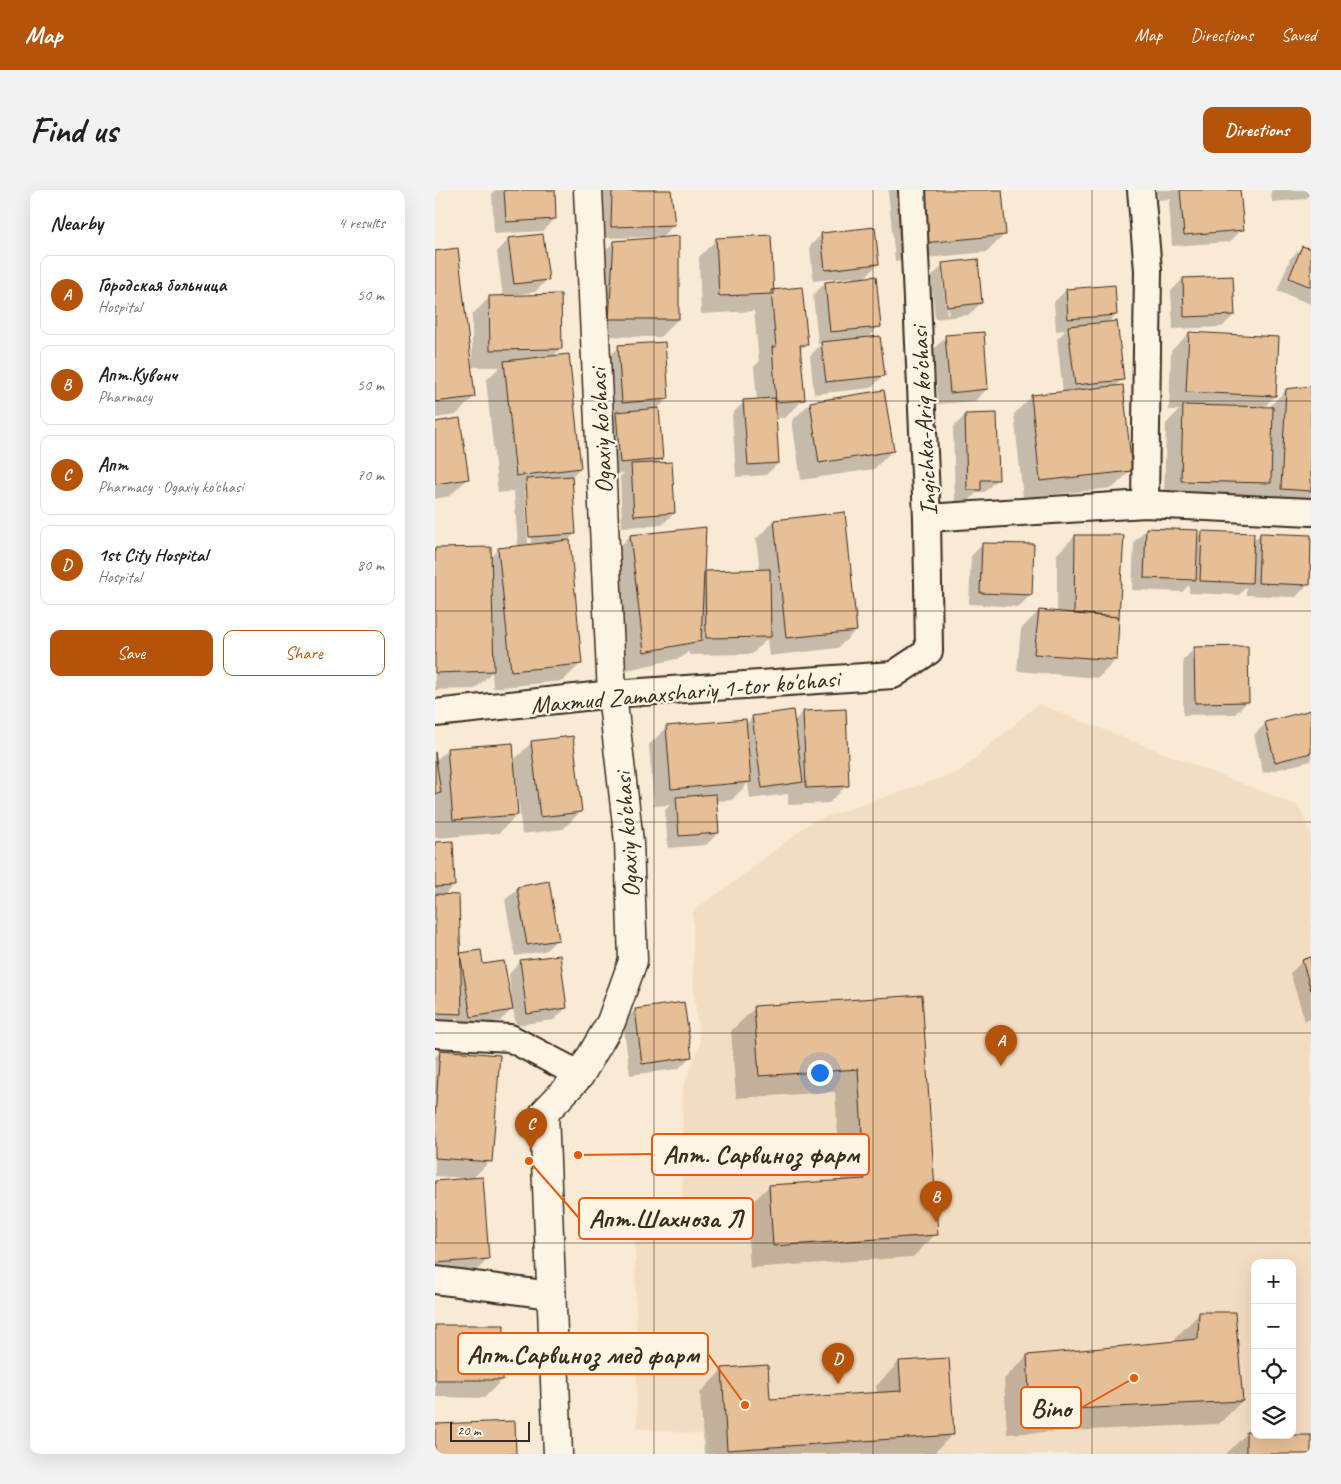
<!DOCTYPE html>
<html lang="en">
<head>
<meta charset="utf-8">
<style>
	:root { --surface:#fff; --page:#f2f2f2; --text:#202124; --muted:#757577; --line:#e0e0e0; --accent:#b45309 }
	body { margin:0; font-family:Caveat,sans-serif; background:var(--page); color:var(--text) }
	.controls { position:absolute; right:15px; bottom:15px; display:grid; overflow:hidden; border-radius:10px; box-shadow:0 5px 20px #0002 }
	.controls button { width:45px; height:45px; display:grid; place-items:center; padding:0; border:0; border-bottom:1px solid var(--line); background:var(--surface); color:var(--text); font:25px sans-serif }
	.scale { position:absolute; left:15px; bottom:12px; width:80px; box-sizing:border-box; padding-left:5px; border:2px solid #3b2a1e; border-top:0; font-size:14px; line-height:18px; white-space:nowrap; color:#3b2a1e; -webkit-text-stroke:4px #fcf5e5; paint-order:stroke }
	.you { position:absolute; left:384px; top:882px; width:18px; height:18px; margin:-12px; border:4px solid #fff; border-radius:50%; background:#1a73e8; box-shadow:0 0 0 8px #1a73e833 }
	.badge { display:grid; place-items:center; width:32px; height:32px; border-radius:50%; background:var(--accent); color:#fff; font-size:16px; font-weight:700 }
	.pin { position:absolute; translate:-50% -41px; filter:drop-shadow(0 1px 2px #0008) }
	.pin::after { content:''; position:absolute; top:26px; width:18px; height:15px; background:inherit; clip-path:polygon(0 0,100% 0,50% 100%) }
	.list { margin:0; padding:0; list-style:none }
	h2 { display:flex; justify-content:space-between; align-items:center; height:65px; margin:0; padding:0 20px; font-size:21px }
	h2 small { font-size:16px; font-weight:400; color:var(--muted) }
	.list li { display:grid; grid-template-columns:32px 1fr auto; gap:15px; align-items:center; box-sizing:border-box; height:80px; margin:0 10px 10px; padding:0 10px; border:1px solid var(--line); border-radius:10px }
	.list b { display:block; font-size:19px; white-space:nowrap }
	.list p { margin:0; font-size:16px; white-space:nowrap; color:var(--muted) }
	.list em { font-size:16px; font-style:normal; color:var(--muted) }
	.actions { display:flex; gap:10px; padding:15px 20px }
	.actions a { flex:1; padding:11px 0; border:1px solid var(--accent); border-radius:10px; text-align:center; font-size:18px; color:var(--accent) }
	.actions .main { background:var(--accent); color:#fff }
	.icon { flex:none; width:28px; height:28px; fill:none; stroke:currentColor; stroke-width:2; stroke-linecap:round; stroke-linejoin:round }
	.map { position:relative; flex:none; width:876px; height:1264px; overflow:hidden; border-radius:10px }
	header { display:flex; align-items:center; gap:30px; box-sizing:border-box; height:70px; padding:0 25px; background:var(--accent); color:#fff }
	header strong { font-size:24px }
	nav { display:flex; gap:28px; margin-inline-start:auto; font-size:18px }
	.intro { display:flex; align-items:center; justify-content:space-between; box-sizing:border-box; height:120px; padding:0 30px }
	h1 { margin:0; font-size:35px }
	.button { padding:12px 22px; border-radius:10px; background:var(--accent); color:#fff; font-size:18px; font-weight:700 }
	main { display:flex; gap:30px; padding:0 30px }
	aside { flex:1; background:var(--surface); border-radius:10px; box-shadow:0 5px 20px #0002 }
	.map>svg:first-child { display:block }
	.built { fill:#f3ddc2; fill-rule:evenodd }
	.shadow { fill:#0003; fill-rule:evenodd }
	.building { fill:#e6bf96; stroke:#3b2a1e }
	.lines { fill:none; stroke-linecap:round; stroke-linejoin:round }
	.street-casing { stroke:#3b2a1e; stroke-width:30 }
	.secondary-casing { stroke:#3b2a1e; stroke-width:31 }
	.street { stroke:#fcf5e5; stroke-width:26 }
	.secondary { stroke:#fcf5e5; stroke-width:28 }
	.grid { fill:none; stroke:#3b2a1e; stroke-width:1; stroke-opacity:0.55 }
	.labels { text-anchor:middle; stroke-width:4.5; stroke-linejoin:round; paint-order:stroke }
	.street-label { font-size:25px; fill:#3b2a1e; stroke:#fcf5e5 }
	.leader { fill:none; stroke:#e8590c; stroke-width:2 }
	.callout-dot { fill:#e8590c; stroke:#fcf5e5; stroke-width:2 }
	.callout { fill:#fcf5e5; stroke:#e8590c; stroke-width:2 }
	.callout-label { font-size:26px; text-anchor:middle; font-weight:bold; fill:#3b2a1e }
</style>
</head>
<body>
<header>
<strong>Map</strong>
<nav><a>Map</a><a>Directions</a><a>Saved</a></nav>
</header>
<div class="intro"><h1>Find us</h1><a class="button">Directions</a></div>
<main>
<aside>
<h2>Nearby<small>4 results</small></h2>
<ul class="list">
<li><span class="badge">A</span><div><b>Городская больница</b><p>Hospital</p></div><em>50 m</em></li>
<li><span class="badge">B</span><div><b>Апт.Кувонч</b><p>Pharmacy</p></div><em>50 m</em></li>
<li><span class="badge">C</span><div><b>Апт</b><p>Pharmacy · Ogaxiy ko'chasi</p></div><em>70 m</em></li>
<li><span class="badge">D</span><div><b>1st City Hospital</b><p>Hospital</p></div><em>80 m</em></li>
</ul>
<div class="actions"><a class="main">Save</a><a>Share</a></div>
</aside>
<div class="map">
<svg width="876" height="1264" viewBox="0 0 876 1264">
	<rect width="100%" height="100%" fill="#f8ead5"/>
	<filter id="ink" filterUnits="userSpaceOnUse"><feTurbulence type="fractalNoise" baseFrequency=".02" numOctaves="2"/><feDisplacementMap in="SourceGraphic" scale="10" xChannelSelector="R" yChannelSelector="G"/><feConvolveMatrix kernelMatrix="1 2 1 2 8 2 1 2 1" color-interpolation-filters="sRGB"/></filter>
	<g filter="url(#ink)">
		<path class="built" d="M 603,514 L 864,616 L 876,644 L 876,1264 L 272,1264 L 271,1245 L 202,1238 L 200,1050 L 247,1034 L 248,897 L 265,854 L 258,794 L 258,721 L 299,692 L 376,632 L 524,582 ZM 820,1073 L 857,1073 L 857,1245 L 820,1245 Z"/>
		<path class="shadow" d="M 60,0 L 118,0 L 120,28 L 108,41 L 59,44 L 57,3 Z
			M 166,0 L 235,0 L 239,35 L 225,49 L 243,129 L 225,147 L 156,146 L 161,70 L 179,52 L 219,49 L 218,47 L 164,48 Z
			M 453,0 L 566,0 L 570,44 L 552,62 L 460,71 Z
			M 722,0 L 804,0 L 807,39 L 795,52 L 737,56 L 734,12 L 737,9 L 723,10 Z
			M 836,0 L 876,0 L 876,3 L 870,9 L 837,12 Z
			M 387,44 L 443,74 L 428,89 L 444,136 L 432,149 L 448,186 L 436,198 L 379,204 L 375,166 L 387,153 L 383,154 L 378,105 L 390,93 L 420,90 L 419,87 L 378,91 L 375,56 Z
			M 74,49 L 112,90 L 100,102 L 77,105 L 78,107 L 126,158 L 117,167 L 145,278 L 136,287 L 140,343 L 131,352 L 146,473 L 128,491 L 58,498 L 57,482 L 40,499 L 0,500 L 0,360 L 55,368 L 64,359 L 83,357 L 79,301 L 63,303 L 51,190 L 65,177 L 36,177 L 39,207 L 21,225 L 0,228 L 0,62 L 36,176 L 37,176 L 37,125 L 55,107 L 68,107 L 62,62 ZM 90,300 L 93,300 L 96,353 L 93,353 Z
			M 282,49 L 338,101 L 371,154 L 364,161 L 368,210 L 350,228 L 340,228 L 343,273 L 331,285 L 301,287 L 297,224 L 309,212 L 322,211 L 319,177 L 324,172 L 319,121 L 266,124 L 264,67 Z
			M 867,57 L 876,61 L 876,114 L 842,101 L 855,69 Z
			M 508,75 L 546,113 L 534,125 L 500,129 L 496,87 ZM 507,84 L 510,84 L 514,123 L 512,124 Z
			M 748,89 L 799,125 L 787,137 L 738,139 L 736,101 Z
			M 631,100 L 681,125 L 673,133 L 687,189 L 679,198 L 696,280 L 678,298 L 588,308 L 579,224 L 597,206 L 628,203 L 622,149 L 631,140 L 621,141 L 619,112 Z
			M 754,143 L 840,206 L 828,218 L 833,218 L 851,200 L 876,197 L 876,325 L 823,322 L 824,304 L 817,311 L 729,309 L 731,234 L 744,220 L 734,220 L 736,161 Z
			M 511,146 L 552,199 L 540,211 L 503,214 L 499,159 Z
			M 184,157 L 232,209 L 223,218 L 227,269 L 222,274 L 239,323 L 227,335 L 187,337 L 185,287 L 189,283 L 173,284 L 169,235 L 180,224 L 175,224 L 172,169 Z
			M 375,213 L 457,261 L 439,279 L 366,290 L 357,231 Z
			M 531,225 L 562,289 L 550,302 L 543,302 L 533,311 L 520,312 L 518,237 Z
			M 0,233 L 33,288 L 15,306 L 0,309 Z
			M 339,331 L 421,440 L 403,458 L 334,466 L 332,449 L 317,464 L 254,465 L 254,461 L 246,468 L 192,480 L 177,364 L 195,346 L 267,385 L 271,382 L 325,381 L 321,349 Z
			M 711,339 L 761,349 L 768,342 L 817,352 L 825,344 L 876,353 L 876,393 L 874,393 L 861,407 L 811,405 L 811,397 L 804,405 L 754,403 L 754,395 L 747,402 L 697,400 L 699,352 Z
			M 640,346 L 681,470 L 663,488 L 582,481 L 586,439 L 604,421 L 622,423 L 622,364 Z
			M 548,354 L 596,404 L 584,417 L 534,414 L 536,366 Z
			M 760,458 L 812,512 L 800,524 L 748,525 L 748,470 Z
			M 368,522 L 412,595 L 394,613 L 353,615 L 353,604 L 315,609 L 313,593 L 297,610 L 280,611 L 283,643 L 271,655 L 233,658 L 230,620 L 235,615 L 219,616 L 214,555 L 232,537 L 310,535 L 318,527 L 358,532 Z
			M 876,522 L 876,571 L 828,583 L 819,545 L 831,533 Z
			M 97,552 L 146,621 L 128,639 L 87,644 L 82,596 L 79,596 L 82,625 L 64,643 L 0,648 L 0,571 L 13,559 L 78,571 Z
			M 0,654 L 19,695 L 8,706 L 24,764 L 47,776 L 74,804 L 76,804 L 74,784 L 86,771 L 131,818 L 119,830 L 81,835 L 78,818 L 65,831 L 24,838 L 22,827 L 8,841 L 0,841 Z
			M 83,698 L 123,749 L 110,761 L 80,766 L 70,710 Z
			M 876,768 L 876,829 L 870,831 L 855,783 L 868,771 Z
			M 486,807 L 501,1044 L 478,1067 L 315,1078 L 311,1019 L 334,996 L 406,991 L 400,902 L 301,908 L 296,841 L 320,818 Z
			M 200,820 L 255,867 L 243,879 L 195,885 L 188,832 Z
			M 6,861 L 55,971 L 37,989 L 53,1069 L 35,1087 L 0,1089 L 0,992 L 28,990 L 28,988 L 0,986 L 0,867 Z
			M 764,1124 L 807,1211 L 784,1234 L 572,1244 L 569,1189 L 592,1166 L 741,1152 L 741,1147 Z
			M 0,1136 L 67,1190 L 49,1208 L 0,1207 Z
			M 464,1172 L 518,1244 L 498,1264 L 269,1264 L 265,1203 L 288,1179 L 334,1211 L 442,1203 L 441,1196 Z
			M 812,1243 L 820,1245 L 876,1246 L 876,1264 L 791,1264 Z"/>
		<path class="building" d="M 69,0 L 120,0 L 121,29 L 71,32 Z
			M 177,0 L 236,0 L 240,35 L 176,37 Z
			M 472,0 L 567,0 L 571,45 L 478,54 Z
			M 745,0 L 805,0 L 809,40 L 749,45 Z
			M 440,37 L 444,74 L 390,80 L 386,43 Z
			M 108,44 L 114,90 L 79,94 L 73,48 Z
			M 336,45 L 339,104 L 284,106 L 281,48 Z
			M 244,46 L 244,129 L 174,129 L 179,51 Z
			M 867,56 L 876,59 L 876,97 L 854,88 Z
			M 23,58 L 40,207 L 0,212 L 0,61 Z
			M 543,69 L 547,113 L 512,117 L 507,73 Z
			M 441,86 L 446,137 L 395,142 L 390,92 Z
			M 798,86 L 800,125 L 749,127 L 748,88 Z
			M 680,95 L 682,125 L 633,129 L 631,99 Z
			M 367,97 L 373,155 L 365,155 L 370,210 L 341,212 L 337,157 L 341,157 L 336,100 Z
			M 126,104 L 127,159 L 55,160 L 54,106 Z
			M 682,131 L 689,190 L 640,195 L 633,136 Z
			M 549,142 L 553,199 L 515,203 L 510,145 Z
			M 754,142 L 844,147 L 841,206 L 751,202 Z
			M 445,146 L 450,186 L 391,192 L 386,152 Z
			M 230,152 L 234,209 L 187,213 L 183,155 Z
			M 134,164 L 146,278 L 81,286 L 69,171 Z
			M 688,195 L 697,281 L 605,291 L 596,205 Z
			M 876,196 L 876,301 L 846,299 L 851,199 Z
			M 449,200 L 459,261 L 384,273 L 375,212 Z
			M 340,208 L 344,273 L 313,275 L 308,210 Z
			M 748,215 L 838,217 L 836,293 L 746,291 Z
			M 224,218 L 228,269 L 185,273 L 181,222 Z
			M 562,223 L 564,290 L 546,290 L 546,300 L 532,300 L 530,224 Z
			M 25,228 L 34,289 L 0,294 L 0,232 Z
			M 237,272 L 240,323 L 199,326 L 196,274 Z
			M 137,286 L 141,344 L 94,347 L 91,289 Z
			M 410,322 L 422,441 L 351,448 L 339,330 Z
			M 271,337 L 266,451 L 209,462 L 195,345 Z
			M 711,338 L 763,340 L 761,390 L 709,388 Z
			M 767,341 L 819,343 L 817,393 L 765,391 Z
			M 825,343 L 876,345 L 875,395 L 823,393 Z
			M 640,345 L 689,345 L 684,427 L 639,424 Z
			M 135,350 L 147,474 L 76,481 L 63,358 Z
			M 547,353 L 599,354 L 597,405 L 545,403 Z
			M 56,357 L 59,481 L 0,483 L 0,358 Z
			M 335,379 L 336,447 L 271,448 L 270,381 Z
			M 604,420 L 684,427 L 682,470 L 599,464 Z
			M 813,456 L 814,512 L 760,513 L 759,457 Z
			M 411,519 L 414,596 L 371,598 L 368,521 Z
			M 358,520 L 368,592 L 327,598 L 317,526 Z
			M 876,520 L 876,563 L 840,572 L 830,532 Z
			M 311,529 L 316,592 L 236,599 L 231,536 Z
			M 138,546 L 147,622 L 105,627 L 96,551 Z
			M 78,553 L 83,625 L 18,630 L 12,558 Z
			M 0,562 L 6,603 L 0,604 Z
			M 281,604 L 284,643 L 244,646 L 241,607 Z
			M 18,651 L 20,696 L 0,697 L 0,652 Z
			M 114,691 L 124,750 L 92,755 L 82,697 Z
			M 0,704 L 24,705 L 27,824 L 0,823 Z
			M 46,760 L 48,774 L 69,771 L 78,820 L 36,827 L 25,763 Z
			M 125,765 L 132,818 L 92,824 L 85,770 Z
			M 876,767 L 876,800 L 867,770 Z
			M 487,805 L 503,1045 L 338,1056 L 334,995 L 430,989 L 423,879 L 324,886 L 319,816 Z
			M 249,812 L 257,867 L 207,874 L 200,819 Z
			M 5,860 L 65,865 L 57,972 L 0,968 L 0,927 Z
			M 48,987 L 54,1069 L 0,1073 L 0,991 Z
			M 764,1122 L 800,1122 L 808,1211 L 595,1221 L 592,1165 L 763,1149 Z
			M 0,1135 L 69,1135 L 68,1190 L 0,1190 Z
			M 514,1168 L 519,1245 L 292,1260 L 287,1178 L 333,1175 L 335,1209 L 466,1201 L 464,1171 Z
			M 80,1231 L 81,1264 L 0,1264 L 0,1234 Z
			M 811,1242 L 820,1242 L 820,1245 L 876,1245 L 876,1264 L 811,1264 Z"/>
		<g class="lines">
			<g class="street-casing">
				<path id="street" d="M 706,0 L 713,80 L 710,314
					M 492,328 L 710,314 L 876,322
					M 0,523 L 177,504 L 458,485 L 494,461 L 492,328 L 477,0
					M 0,844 L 75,848 L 145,885
					M 0,1090 L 116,1105"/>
			</g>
			<g class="secondary-casing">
				<path id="secondary" d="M 123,1264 L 109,923 L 145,885 L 176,832 L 198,771 L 194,652 L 177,504 L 153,0"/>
			</g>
			<use href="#street" class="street"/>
			<use href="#secondary" class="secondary"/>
		</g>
	</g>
	<path class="grid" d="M 219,0 L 219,1264M 438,0 L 438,1264M 657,0 L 657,1264M 0,211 L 876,211M 0,421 L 876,421M 0,632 L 876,632M 0,843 L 876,843M 0,1053 L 876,1053"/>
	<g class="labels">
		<g class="street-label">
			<text transform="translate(488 231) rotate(-93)" y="9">Ingichka-Ariq ko'chasi</text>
			<text transform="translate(165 241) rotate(-93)" y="9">Ogaxiy ko'chasi</text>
			<text transform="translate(250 501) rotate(-5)" y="9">Maxmud Zamaxshariy 1-tor ko'chasi</text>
			<text transform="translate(191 645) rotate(-94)" y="9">Ogaxiy ko'chasi</text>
		</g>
	</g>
	<path class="leader" d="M143 965L217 964M94 971L144 1028M310 1215L273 1164M699 1188L646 1218"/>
	<g class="callout-dot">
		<circle cx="143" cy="965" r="5"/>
		<circle cx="94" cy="971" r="5"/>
		<circle cx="310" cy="1215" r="5"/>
		<circle cx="699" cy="1188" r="5"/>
	</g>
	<g class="callout">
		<rect x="217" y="944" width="217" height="41" rx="5"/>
		<rect x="144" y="1008" width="174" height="41" rx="5"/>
		<rect x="23" y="1143" width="250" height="41" rx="5"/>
		<rect x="586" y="1197" width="60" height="41" rx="5"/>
	</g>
	<g class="callout-label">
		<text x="326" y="973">Апт. Сарвиноз фарм</text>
		<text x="231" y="1037">Апт.Шахноза Л</text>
		<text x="148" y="1173">Апт.Сарвиноз мед фарм</text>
		<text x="616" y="1227">Bino</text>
	</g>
</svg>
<div class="controls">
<button>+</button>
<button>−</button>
<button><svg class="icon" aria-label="locate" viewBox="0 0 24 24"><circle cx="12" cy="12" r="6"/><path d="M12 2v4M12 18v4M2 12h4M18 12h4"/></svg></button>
<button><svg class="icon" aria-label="layers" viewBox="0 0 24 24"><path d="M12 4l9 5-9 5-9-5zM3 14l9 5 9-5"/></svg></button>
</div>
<div class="scale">20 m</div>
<div class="you"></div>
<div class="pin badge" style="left:566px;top:876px">A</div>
<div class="pin badge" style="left:501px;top:1032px">B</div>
<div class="pin badge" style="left:96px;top:959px">C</div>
<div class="pin badge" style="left:403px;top:1194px">D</div>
</div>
</main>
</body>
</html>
